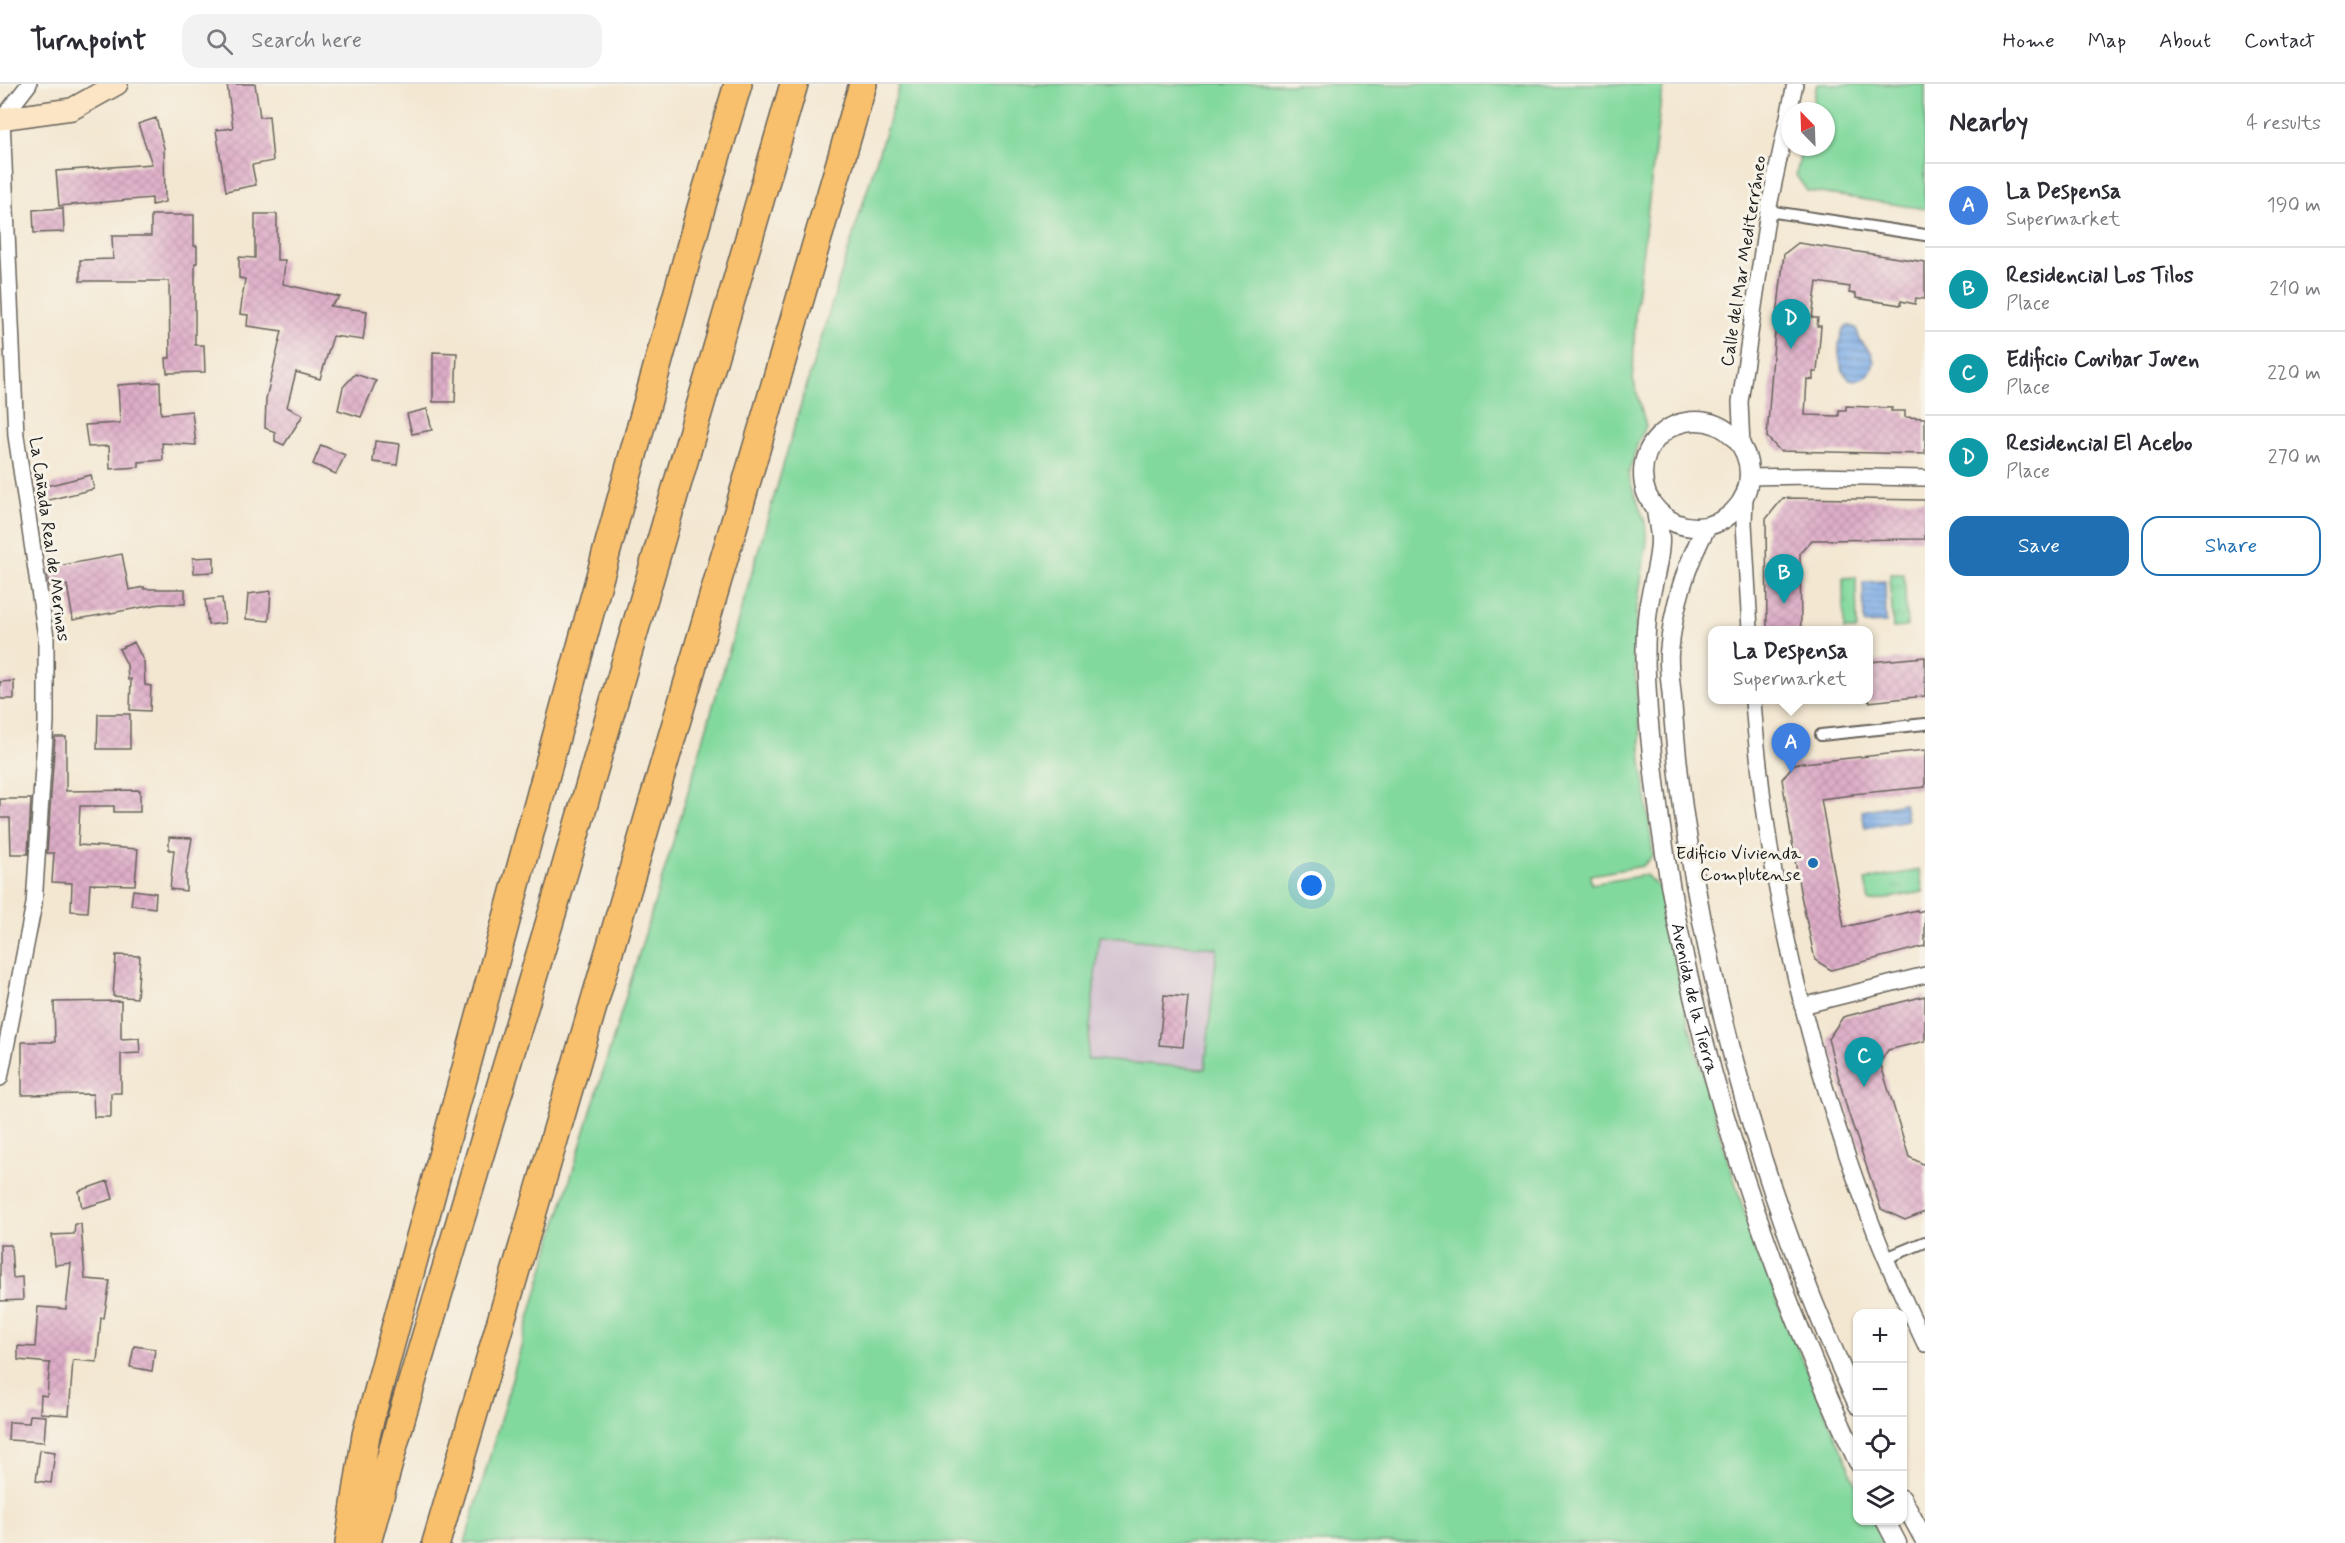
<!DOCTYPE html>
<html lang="en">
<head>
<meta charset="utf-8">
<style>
	:root { --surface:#fff; --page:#f2f2f3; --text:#2b2b33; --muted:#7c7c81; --line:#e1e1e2; --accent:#1f6fb2 }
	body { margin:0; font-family:Mynerve,sans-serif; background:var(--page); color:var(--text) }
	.controls { position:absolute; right:18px; bottom:18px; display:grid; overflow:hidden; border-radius:12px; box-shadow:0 2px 4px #0004 }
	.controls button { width:54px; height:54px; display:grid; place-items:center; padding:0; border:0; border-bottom:2px solid var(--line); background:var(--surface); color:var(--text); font:30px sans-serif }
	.compass { position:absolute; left:1781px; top:18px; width:54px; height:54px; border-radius:50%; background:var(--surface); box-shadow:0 2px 4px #0004; rotate:337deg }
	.you { position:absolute; left:1312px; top:802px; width:21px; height:21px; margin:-15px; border:4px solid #fff; border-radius:50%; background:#1a73e8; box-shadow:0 0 0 9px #1a73e833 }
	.badge { display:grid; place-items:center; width:39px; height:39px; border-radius:50%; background:var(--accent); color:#fff; font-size:20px; font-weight:700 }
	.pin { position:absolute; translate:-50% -50px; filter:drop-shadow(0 2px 3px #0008) }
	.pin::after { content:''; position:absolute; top:32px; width:21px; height:18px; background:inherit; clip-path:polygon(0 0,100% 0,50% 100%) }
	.popup { position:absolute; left:1708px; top:542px; width:165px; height:78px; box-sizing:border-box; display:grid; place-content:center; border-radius:12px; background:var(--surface); filter:drop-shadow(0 2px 4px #0005); font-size:20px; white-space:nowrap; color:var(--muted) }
	.popup b { font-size:22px; color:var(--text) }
	.popup::after { content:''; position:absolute; left:50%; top:100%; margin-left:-12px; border:12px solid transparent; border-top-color:var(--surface) }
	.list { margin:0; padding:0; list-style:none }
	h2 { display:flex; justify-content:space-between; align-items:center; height:78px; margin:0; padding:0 24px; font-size:26px }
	h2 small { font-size:20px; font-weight:400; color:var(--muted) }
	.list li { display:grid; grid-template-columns:39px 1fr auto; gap:18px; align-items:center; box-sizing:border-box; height:84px; padding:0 24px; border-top:2px solid var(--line) }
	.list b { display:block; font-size:22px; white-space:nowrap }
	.list p { margin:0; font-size:20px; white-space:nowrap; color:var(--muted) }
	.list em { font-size:20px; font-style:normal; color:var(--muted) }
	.actions { display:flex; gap:12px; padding:18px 24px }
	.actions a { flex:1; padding:14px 0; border:2px solid var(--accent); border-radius:18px; text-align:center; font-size:21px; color:var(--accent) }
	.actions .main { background:var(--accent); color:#fff }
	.icon { flex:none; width:33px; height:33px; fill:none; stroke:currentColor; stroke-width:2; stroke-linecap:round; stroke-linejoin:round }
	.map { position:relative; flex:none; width:1925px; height:1459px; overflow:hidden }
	header { display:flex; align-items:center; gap:36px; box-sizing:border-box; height:84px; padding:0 30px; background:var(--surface); border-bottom:2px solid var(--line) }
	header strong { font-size:28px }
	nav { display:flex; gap:33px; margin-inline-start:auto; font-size:21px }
	.search { width:420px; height:54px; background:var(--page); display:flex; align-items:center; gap:15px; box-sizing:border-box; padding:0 21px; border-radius:18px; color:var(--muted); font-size:22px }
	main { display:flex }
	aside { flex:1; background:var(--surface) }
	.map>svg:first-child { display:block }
	.industrial { fill:#cfbdce }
	.grass { fill:#82d99e; stroke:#4f7a5d; stroke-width:1.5; fill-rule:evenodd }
	.park { fill:url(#park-tufts); stroke:#4f7a5d; stroke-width:1.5 }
	.water { fill:url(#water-rules); stroke:#4c6481; stroke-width:1.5 }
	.building { fill:url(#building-cross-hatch) }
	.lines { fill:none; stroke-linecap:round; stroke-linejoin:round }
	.pedestrian-casing { stroke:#67635b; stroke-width:14 }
	.minor-casing { stroke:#67635b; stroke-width:18 }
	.tertiary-casing { stroke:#67635b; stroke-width:21 }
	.secondary-casing { stroke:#67635b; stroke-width:24 }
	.motorway-casing { stroke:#67635b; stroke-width:30 }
	.pedestrian { stroke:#fff; stroke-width:10 }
	.minor { stroke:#fff; stroke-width:15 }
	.tertiary { stroke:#fff; stroke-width:18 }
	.secondary { stroke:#fce5c4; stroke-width:21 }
	.motorway { stroke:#f8bf6c; stroke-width:27 }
	.poi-dot { fill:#1f6fb2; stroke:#f7f3e8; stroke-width:2 }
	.labels { text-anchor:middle; stroke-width:6; stroke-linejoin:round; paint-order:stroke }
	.street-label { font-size:18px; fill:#1c1c1c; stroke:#f7f3e8 }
	.poi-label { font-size:18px; fill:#1c1c1c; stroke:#f7f3e8; text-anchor:end }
</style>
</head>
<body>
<header>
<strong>Turnpoint</strong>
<div class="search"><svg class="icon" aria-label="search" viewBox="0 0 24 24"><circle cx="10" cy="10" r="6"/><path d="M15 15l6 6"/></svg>Search here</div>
<nav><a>Home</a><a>Map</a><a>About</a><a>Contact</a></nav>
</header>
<main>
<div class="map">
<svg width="1925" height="1459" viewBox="0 0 1925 1459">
	<defs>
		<pattern id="park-tufts" width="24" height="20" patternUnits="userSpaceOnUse" patternTransform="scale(1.5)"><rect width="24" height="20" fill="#82d99e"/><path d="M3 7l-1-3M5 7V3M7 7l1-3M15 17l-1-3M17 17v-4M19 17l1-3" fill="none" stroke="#70ba88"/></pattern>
		<pattern id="water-rules" width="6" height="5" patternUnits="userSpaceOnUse" patternTransform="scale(1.5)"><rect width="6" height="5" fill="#7cace6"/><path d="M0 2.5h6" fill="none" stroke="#658bba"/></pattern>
		<pattern id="building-cross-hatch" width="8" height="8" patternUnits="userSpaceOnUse" patternTransform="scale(1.5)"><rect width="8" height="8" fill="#deadc8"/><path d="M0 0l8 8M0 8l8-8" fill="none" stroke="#be94ab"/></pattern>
	</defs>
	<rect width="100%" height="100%" fill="#f7f3e8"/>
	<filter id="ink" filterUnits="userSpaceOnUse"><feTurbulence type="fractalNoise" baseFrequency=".0167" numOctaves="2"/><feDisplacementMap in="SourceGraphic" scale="12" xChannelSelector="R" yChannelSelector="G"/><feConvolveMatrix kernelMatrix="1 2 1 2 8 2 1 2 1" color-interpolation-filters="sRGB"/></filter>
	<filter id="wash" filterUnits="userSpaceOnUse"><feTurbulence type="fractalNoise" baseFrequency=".008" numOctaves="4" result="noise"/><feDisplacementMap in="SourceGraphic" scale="24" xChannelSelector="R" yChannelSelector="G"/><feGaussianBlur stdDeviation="1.35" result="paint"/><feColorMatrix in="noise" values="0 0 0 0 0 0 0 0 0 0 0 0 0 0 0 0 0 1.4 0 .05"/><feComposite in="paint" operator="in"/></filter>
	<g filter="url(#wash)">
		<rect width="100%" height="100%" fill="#f3e7d1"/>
		<path class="industrial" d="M 1099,852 L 1217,864 L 1206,985 L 1087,975 Z"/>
		<path class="grass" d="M 900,0 L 1665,0 L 1661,15 L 1635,231 L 1633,294 L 1646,342 L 1638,358 L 1628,391 L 1645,438 L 1647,457 L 1636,530 L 1635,585 L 1642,677 L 1653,771 L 1643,782 L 1590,791 L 1591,800 L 1646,791 L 1660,805 L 1689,940 L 1720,1050 L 1745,1130 L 1777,1216 L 1857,1402 L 1858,1436 L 1873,1437 L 1884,1459 L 465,1459 L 549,1165 L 680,735 L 806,303 ZM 1099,852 L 1217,864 L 1205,985 L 1087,975 Z
			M 1817,0 L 1925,0 L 1925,125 L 1807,107 L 1796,91 L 1802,63 L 1826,63 L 1826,27 L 1811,27 Z"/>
		<path class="park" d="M 1904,490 L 1907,543 L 1893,544 L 1890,490 Z
			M 1856,493 L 1857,546 L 1844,546 L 1843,494 Z
			M 1919,786 L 1923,808 L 1869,818 L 1865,796 Z"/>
		<path class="water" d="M 1848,241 L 1856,244 L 1860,256 L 1871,268 L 1874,277 C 1872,291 1863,298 1850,295 C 1836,287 1835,249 1848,241 Z
			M 1885,497 L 1886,539 L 1864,540 L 1863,498 Z
			M 1904,719 L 1907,736 L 1865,744 L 1862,727 Z"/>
		<g id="blocks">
			<path class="building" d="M 227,0 L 255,0 L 260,33 L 269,32 L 273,77 L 252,81 L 256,101 L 226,107 L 216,46 L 233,44 Z
				M 156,34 L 164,64 L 165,118 L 152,121 L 152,114 L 59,122 L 56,87 L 152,80 L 138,40 Z
				M 63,124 L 64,148 L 34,149 L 33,126 Z
				M 255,130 L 277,130 L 277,176 L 285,176 L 283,200 L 340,213 L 330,222 L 367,227 L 363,256 L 333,252 L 320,295 L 296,288 L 287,323 L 303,331 L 284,361 L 275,357 L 275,348 L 265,344 L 266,315 L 282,247 L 247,242 L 248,231 L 240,230 L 245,195 L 239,194 L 239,173 L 255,174 Z
				M 151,131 L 194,131 L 194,162 L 197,162 L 197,179 L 195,179 L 195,261 L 204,261 L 205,288 L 167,289 L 166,274 L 170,274 L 169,197 L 80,197 L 80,176 L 113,175 L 112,152 L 151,152 Z
				M 1798,159 L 1925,178 L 1925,215 L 1916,214 L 1915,220 L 1901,217 L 1901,221 L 1856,214 L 1856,210 L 1849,209 L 1850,203 L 1817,198 L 1812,234 L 1818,234 L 1817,242 L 1821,242 L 1817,288 L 1813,288 L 1813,296 L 1807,295 L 1805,331 L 1839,332 L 1839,326 L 1846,326 L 1846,322 L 1892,324 L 1891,327 L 1905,327 L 1905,333 L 1925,334 L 1925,370 L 1780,367 L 1767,353 L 1774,258 L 1784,170 Z
				M 433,268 L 457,269 L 455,318 L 433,318 Z
				M 355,290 L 376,297 L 361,333 L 338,326 L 343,303 Z
				M 160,298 L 161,330 L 192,327 L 196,361 L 162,359 L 163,376 L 139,378 L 139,383 L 110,385 L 109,362 L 88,363 L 85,341 L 120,339 L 118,301 Z
				M 427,325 L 432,346 L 412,350 L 407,330 Z
				M 375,357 L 400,360 L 397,381 L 373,378 Z
				M 321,361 L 345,371 L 336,390 L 313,380 Z
				M 91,391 L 94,405 L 36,419 L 34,405 Z
				M 1783,414 L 1925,416 L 1925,455 L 1812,456 L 1800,469 L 1801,546 L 1767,546 L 1766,435 Z
				M 122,470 L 129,506 L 144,503 L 144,505 L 185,505 L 185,520 L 160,520 L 73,536 L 67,501 L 49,503 L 47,484 Z
				M 214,473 L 214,488 L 194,489 L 193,474 Z
				M 271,507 L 269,537 L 246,535 L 248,510 Z
				M 222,514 L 225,539 L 208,541 L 205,516 Z
				M 134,558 L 144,578 L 145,601 L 151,602 L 150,627 L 130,626 L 131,595 L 128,596 L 127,581 L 119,565 Z
				M 1925,573 L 1925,612 L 1869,618 L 1869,578 Z
				M 14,597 L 14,615 L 0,615 L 0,598 Z
				M 98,630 L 130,630 L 130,665 L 97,665 Z
				M 55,653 L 66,653 L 66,707 L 140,706 L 140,728 L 114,728 L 114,722 L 80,722 L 78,761 L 138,765 L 135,801 L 90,800 L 88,828 L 71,827 L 72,799 L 52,798 L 54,769 L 47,769 Z
				M 1925,666 L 1925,703 L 1852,710 L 1853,711 L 1821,715 L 1844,843 L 1917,826 L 1917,828 L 1925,826 L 1925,862 L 1831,886 L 1815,876 L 1800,807 L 1782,695 L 1794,680 Z
				M 0,715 L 31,715 L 28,770 L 11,770 L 10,734 L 0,734 Z
				M 169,753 L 192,754 L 186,790 L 186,807 L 170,805 L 174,766 L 169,766 Z
				M 133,806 L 156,809 L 155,824 L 131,821 Z
				M 116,871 L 140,872 L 137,914 L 113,912 Z
				M 1164,911 L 1188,913 L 1183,963 L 1159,961 Z
				M 1925,912 L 1925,957 L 1888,966 L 1880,978 L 1909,1073 L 1925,1081 L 1925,1128 L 1905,1136 L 1881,1125 L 1848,1028 L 1828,955 L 1843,933 Z
				M 121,917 L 121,955 L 139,954 L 140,969 L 121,970 L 121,1009 L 111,1009 L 111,1033 L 94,1033 L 93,1010 L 22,1011 L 22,958 L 55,958 L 54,918 Z
				M 108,1097 L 113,1115 L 82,1124 L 79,1107 Z
				M 75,1140 L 81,1140 L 85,1195 L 110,1197 L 104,1234 L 101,1234 L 97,1278 L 73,1276 L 69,1331 L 40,1329 L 41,1311 L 47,1312 L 50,1279 L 18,1276 L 18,1262 L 35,1263 L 38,1223 L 66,1225 L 71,1179 L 55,1181 L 52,1151 L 74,1150 Z
				M 0,1161 L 11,1161 L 13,1194 L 22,1193 L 23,1216 L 0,1217 Z
				M 134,1262 L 155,1265 L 152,1287 L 130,1283 Z
				M 30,1331 L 46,1332 L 44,1358 L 8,1356 L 9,1338 L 29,1339 Z
				M 40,1366 L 55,1368 L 51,1399 L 36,1397 Z"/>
		</g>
	</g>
	<g filter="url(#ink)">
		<use href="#blocks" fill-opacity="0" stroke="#67635b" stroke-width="1.5"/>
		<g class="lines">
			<g class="pedestrian-casing">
				<path id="pedestrian" d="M 1768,127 L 1925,151
					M 1821,651 L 1925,640
					M 1886,1174 L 1925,1158"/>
			</g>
			<g class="minor-casing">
				<path id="minor" d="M 1742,362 L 1740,318 L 1768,127 L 1795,0
					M 1749,393 L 1809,392 L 1925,394
					M 1745,412 L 1744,439 L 1750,546
					M 1753,616 C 1755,649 1759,682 1763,715 C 1782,865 1822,1012 1877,1153 C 1891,1189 1909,1225 1925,1260
					M 1802,922 L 1925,891
					M 0,994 L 34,820 L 46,638 L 46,553 L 16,352 L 2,35 L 29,0"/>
			</g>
			<g class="tertiary-casing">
				<g id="tertiary">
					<circle cx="1696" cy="390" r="53"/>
					<path id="s1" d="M 1656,426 C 1657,436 1660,446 1660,456 C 1660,482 1649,508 1647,534 C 1644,565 1646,597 1648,628 C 1669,889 1747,1142 1858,1378"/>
					<path d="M 1707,442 C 1685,482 1673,524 1669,569 C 1668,584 1671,600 1672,615 C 1675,656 1679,697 1685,738 C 1715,939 1772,1136 1858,1321"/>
					<path d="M 1902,1415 L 1925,1457"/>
					<path d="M 1885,1436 L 1897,1459"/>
				</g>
			</g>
			<g class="secondary-casing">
				<path id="secondary" d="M 0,35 L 72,25 L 117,0"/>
			</g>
			<g class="motorway-casing">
				<path id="motorway" d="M 349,1459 L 366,1351 L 645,327 L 701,124 L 738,0
					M 367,1459 L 403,1328 L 549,840 L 794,0
					M 436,1459 L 863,0"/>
			</g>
			<use href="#pedestrian" class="pedestrian"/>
			<use href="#minor" class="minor"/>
			<use href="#tertiary" class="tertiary"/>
			<use href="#secondary" class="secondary"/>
			<use href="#motorway" class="motorway"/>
		</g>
	</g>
	<circle class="poi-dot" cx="1813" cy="779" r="6"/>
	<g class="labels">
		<g class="street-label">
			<text transform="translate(1743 177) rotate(-81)" y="6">Calle del Mar Mediterráneo</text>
			<text transform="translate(50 455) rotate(82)" y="6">La Cañada Real de Merinas</text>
			<text dy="6" stroke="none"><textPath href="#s1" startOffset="494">Avenida de la Tierra</textPath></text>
		</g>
		<g class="poi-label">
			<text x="1801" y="775">Edificio Vivienda<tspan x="1801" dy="21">Complutense</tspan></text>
		</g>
	</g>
</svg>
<div class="controls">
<button>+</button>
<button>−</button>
<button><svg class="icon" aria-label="locate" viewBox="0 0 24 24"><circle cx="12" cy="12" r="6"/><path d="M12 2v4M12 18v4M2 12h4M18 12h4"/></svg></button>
<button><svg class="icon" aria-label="layers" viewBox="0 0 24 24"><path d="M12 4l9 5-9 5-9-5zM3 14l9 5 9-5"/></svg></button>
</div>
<svg class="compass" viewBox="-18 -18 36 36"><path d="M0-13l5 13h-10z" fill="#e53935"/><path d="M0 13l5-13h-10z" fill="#7c7c81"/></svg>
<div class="you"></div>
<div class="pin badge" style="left:1791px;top:689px;background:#3f7fe0">A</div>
<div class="popup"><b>La Despensa</b>Supermarket</div>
<div class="pin badge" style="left:1784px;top:520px;background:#0f9aa8">B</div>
<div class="pin badge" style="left:1864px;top:1003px;background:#0f9aa8">C</div>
<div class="pin badge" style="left:1791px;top:265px;background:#0f9aa8">D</div>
</div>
<aside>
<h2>Nearby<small>4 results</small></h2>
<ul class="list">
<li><span class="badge" style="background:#3f7fe0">A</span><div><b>La Despensa</b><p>Supermarket</p></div><em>190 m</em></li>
<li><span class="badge" style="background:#0f9aa8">B</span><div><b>Residencial Los Tilos</b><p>Place</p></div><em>210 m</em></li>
<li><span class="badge" style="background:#0f9aa8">C</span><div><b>Edificio Covibar Joven</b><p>Place</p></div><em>220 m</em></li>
<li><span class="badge" style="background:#0f9aa8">D</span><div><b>Residencial El Acebo</b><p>Place</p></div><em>270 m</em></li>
</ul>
<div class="actions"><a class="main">Save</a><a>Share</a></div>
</aside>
</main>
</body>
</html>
